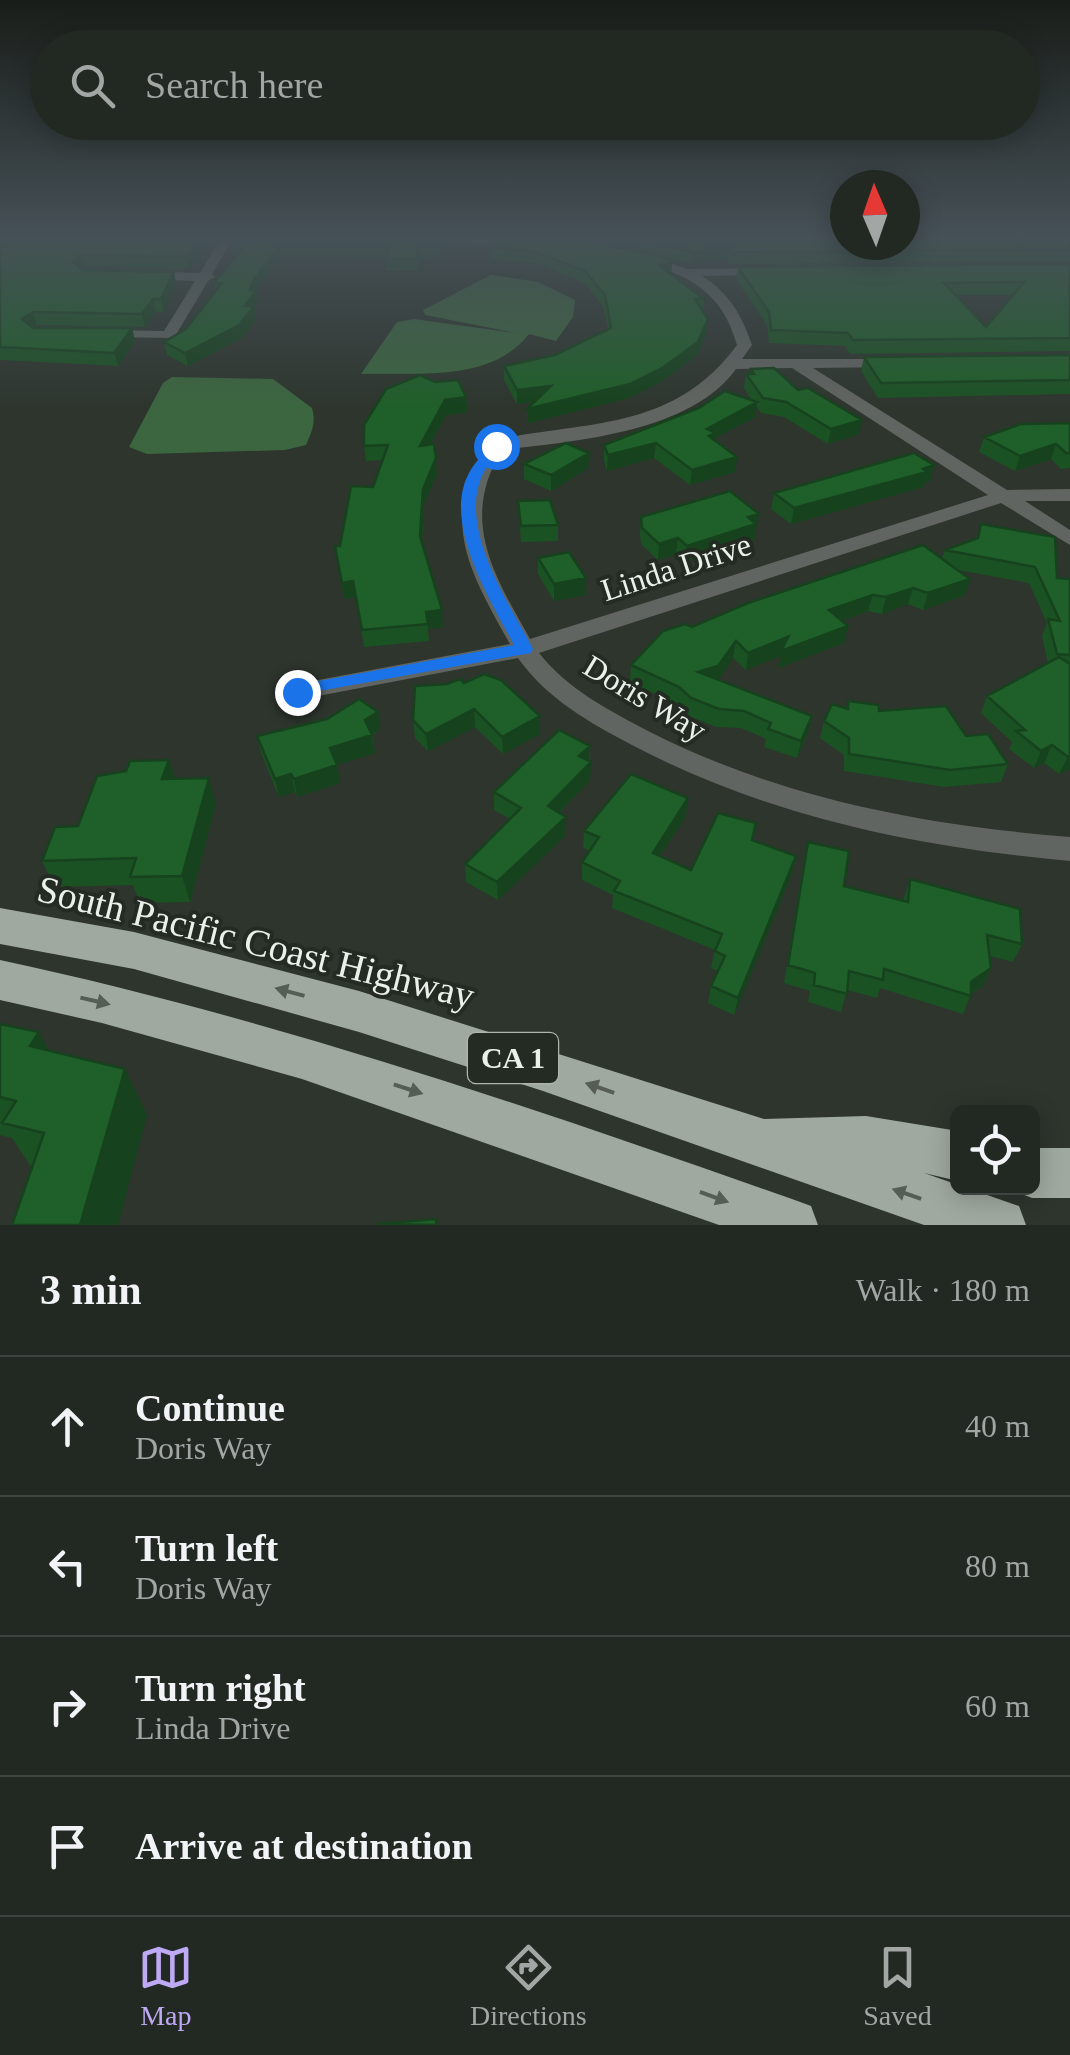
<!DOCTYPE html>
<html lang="en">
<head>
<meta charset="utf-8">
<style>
	:root { --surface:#222822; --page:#2a302a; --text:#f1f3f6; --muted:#a2a6a5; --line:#3f4440; --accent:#bea9f5 }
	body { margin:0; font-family:Georgia,serif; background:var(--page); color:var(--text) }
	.controls { position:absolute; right:30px; bottom:30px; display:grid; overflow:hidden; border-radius:15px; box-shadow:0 5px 25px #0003 }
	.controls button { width:90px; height:90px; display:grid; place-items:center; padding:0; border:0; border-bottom:2px solid var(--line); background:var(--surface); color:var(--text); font:50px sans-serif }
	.compass { position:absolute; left:830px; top:170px; width:90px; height:90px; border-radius:50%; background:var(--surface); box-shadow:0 5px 25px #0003; rotate:358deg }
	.stop { position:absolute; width:30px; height:30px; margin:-22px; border:8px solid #1a73e8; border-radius:50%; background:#fff }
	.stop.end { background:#1a73e8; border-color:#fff; box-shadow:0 2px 10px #0008 }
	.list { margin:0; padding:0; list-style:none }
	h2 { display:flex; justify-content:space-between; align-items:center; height:130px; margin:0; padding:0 40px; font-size:42px }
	h2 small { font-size:32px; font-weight:400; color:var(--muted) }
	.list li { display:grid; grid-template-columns:65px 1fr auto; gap:30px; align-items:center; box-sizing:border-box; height:140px; padding:0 40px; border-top:2px solid var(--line) }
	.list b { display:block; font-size:38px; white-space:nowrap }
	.list p { margin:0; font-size:32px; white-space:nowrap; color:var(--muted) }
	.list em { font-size:32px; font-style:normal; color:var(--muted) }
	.icon { flex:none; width:55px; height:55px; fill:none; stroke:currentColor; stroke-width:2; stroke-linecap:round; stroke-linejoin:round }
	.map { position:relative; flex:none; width:1070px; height:1225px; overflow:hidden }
	.search { position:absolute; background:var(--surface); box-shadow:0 5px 25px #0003; left:30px; right:30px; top:30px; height:110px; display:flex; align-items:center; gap:25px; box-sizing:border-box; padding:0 35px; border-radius:55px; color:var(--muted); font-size:38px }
	.sheet { height:690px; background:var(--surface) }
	nav { display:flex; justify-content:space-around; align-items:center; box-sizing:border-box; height:140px; border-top:2px solid var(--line); background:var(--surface); font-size:28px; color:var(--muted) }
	nav a { display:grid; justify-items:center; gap:5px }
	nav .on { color:var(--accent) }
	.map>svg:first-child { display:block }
	.green { fill:#3b663f }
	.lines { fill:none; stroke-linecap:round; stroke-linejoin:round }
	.street { fill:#616561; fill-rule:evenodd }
	.highway { fill:#a0a9a0; fill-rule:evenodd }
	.wall { fill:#1b5223; fill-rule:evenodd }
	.shaded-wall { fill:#16421d }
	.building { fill:#1f5f29; stroke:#16421d; stroke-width:2.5; fill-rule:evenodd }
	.oneway { fill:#555d55 }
	.route { fill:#1a73e8 }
	.labels { text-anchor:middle; stroke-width:8; stroke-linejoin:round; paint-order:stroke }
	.shield { fill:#232b23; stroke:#afb5af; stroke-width:2.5 }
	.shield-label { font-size:30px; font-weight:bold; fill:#ebf0eb }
	.street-label { font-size:32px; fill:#ebf0eb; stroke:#232b23 }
	.near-street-label { font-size:38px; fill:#ebf0eb; stroke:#232b23 }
</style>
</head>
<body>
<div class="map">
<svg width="1070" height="1225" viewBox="0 0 1070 1225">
	<rect width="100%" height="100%" fill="#2d352d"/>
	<path class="green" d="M 491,275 L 538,282 L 575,300 L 573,317 L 556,341 L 529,334 C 491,383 417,372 361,374 L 397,322 L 414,319 L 516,333 L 425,315 L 423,310 Z
		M 172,377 L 273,379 L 312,408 C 316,423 312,431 306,445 L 285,450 L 147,454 L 129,447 L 163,383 Z"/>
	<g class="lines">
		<path class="street" d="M 221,238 L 233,238 L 212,274 L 215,277 L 208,281 L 174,338 L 101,337 L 101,331 L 106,330 L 164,331 L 195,281 L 144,279 L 137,275 L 144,271 L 200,273 Z
			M 450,238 L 528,238 L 530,240 L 524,244 L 456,242 Z
			M 641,254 L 687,269 L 772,268 L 772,274 L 767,275 L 702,276 C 729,293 742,315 752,345 L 742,359 L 897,359 L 900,362 L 892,367 L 813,368 L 1007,490 L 1070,489 L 1070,501 L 1025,501 L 1070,530 L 1070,545 L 1001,503 L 539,653 C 567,689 610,711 650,732 C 783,799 923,825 1070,837 L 1070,861 C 917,847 769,817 632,745 C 590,723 546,698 518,658 L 297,700 L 288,698 L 285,692 L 288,686 L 297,684 L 510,644 C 469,570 437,519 490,441 C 585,420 672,433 737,345 C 721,290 691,278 641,260 ZM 792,368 L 988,495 L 530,639 C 494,575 459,520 502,450 C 574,441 690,433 736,369 Z"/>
		<path class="highway" d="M 0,908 L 134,932 L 359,991 L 764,1119 L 866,1116 L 958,1131 L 958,1181 L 924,1173 L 1019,1206 L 1026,1225 L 924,1225 L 543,1091 L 359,1032 L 134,969 L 0,944 Z
			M 0,960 C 271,1018 531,1107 792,1199 L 811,1206 L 818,1225 L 719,1225 L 302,1079 L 102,1023 L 0,1000 Z
			M 1032,1148 L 1070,1148 L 1070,1198 L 1032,1198 L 1014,1191 L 1013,1188 L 1032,1188 Z"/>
	</g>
	<path class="wall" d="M 0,238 L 216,238 L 189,269 L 86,266 L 82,269 L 174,272 L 176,284 L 164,312 L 156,312 L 145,327 L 37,325 L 33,328 L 132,328 L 135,341 L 118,366 L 0,360 Z
		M 446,238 L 439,257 L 419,258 L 418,270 L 387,271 L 387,257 L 281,256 L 256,292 L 258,303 L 254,308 L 256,319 L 242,338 L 188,366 L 167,355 L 164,342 L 186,329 L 216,291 L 214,283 L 240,252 L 230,251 L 228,240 Z
		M 567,238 L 1070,238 L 1070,261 L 729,264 L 726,258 L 692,264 L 603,241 Z
		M 491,248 L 672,262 L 671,274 L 704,299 L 703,311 L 708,319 L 707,332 L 697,355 L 661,382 L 629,398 L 528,423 L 527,409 L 534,402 L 517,404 L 504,380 L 504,366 L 555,355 L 608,329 L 604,308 L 585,283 L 536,263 L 491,260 Z
		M 1070,264 L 1070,351 L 850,354 L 845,346 L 769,343 L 767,325 L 736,279 L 738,267 ZM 955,295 L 1014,295 L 986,327 Z
		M 1070,355 L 1070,394 L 878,398 L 861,371 L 864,357 Z
		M 751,369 L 798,390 L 859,434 L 828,444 L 784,417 L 761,413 L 756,406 L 755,417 L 715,438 L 715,440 L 735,472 L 690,485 L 654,458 L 607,471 L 604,460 L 604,445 L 752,401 L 744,388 L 746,374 L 750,374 Z
		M 466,397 L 467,412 L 446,415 L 430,445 L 437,474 L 424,504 L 422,542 L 443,627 L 428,629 L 429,641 L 364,647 L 356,597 L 344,599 L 335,546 L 340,546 L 373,487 L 383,460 L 366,461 L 364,446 Z
		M 1070,423 L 1070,468 L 1061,469 L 1051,459 L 1015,471 L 979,452 L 984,437 Z
		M 589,453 L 588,468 L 551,491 L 524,479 L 524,464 Z
		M 934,465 L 930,481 L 924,483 L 923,487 L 791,524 L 771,509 L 774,493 Z
		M 518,501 L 558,525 L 558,541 L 521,542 Z
		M 641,517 L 757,530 L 755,530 L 754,540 L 685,562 L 676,554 L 658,560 L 641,544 L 640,533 Z
		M 981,524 L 1057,578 L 1070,579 L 1070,769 L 1059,774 L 1044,763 L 1034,768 L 1009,749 L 1012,742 L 981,713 L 987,696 L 1048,663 L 1042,636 L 1047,623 L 1029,583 L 958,570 L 970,579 L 965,595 L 923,610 L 908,604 L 882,614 L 868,611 L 842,621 L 844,643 L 778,668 L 780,656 L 746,670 L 733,658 L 718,680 L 808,733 L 797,758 L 764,747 L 766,739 L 741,728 L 716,727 L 689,716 L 677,704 L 630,682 L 631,665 L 692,627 L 942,558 L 945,550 L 976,539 Z
		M 538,558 L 585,595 L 554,601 L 538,574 Z
		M 464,683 L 540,716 L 540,734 L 503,754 L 475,727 L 428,751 L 415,738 L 413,720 Z
		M 848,701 L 966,736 L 1008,764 L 1001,782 L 944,787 L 844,771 L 844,755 L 820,738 L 824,721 L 846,708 Z
		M 378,712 L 380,730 L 372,735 L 375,753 L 337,764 L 340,783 L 297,797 L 295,792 L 279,797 L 261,753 L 257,736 Z
		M 590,746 L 590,780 L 559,813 L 566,817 L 566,835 L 498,900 L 466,882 L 465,864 L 510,819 L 494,810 L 494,792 Z
		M 169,760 L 175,779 L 216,804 L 190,902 L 140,903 L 133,885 L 55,887 L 42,861 L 78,826 L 126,771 Z
		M 686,816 L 660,856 L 691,870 L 753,840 L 796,856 L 792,874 L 734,1015 L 708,1003 L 711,986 L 718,971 L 711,968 L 715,950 L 612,908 L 613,895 L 582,880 L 582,862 L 590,851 L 583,848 L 584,831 Z
		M 808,842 L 844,886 L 903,901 L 910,879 L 1022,944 L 1013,962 L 990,956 L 991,968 L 983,986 L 971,994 L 963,1014 L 880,988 L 877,998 L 847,990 L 841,1012 L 808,1002 L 810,991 L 784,983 L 804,859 Z
		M 0,1024 L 49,1051 L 147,1115 L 32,1168 L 12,1138 L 0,1135 Z"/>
	<path class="shaded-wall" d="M 204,238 L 216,238 L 189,269 L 186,257 Z
		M 442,238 L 446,238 L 439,257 L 439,246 Z
		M 279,245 L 281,256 L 256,292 L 258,303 L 254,308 L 256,319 L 242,338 L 188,366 L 185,353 L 245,306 L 252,283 Z
		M 728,246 L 726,258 L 692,264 L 693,252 Z
		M 83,255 L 86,266 L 75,273 L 72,261 Z
		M 672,262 L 671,274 L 659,265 Z
		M 174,272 L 176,284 L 164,312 L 161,299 Z
		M 153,299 L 156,312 L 145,327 L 142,314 Z
		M 33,312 L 37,325 L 26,332 L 22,319 Z
		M 708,319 L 707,332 L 697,355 L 661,382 L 629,398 L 528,423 L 527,409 Z
		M 132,328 L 135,341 L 118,366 L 114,353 Z
		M 551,386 L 551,400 L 517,404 L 517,390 Z
		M 466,397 L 467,412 L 446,415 L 421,461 L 420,446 L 445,400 Z
		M 757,402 L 755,417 L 715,438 L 714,448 L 707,429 Z
		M 862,420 L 859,434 L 828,444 L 831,429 Z
		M 656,443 L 654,458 L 607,471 L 608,455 Z
		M 1056,444 L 1051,459 L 1015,471 L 1020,456 Z
		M 589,453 L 588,468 L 551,491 L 551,475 Z
		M 737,457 L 735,472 L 690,485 L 692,470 Z
		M 436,458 L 437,474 L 424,504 L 421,552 L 420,536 L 423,489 Z
		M 934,465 L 930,481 L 924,483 L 923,487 L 791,524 L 794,508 Z
		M 759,514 L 754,540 L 685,562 L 687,546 L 748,517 Z
		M 678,538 L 676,554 L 658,560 L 659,544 Z
		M 586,578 L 585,595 L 554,601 L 554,584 Z
		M 970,579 L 965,595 L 923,610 L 928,593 Z
		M 353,581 L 356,597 L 344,599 L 342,583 Z
		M 913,588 L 908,604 L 882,614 L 886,597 Z
		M 873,595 L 868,611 L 825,627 L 829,610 Z
		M 442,610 L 443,627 L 428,629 L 426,612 Z
		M 848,626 L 844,643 L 778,668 L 780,656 L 746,670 L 748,653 L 788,637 Z
		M 736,641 L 733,658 L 716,683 L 698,672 Z
		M 474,709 L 475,727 L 428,751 L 426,734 Z
		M 378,712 L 380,730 L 371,735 L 375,753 L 333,766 L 330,748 Z
		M 540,716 L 540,734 L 503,754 L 502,737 Z
		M 812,716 L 808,733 L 797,758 L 801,741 Z
		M 1052,745 L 1044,763 L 1034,768 L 1041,751 Z
		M 590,746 L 589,764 L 579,756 Z
		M 1070,755 L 1070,769 L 1059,774 L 1068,757 Z
		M 169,760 L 177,786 L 162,779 Z
		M 591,762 L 590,780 L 548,824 L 548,806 Z
		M 337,765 L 340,783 L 297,797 L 294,779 Z
		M 291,774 L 295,792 L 279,797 L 275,779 Z
		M 209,778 L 216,804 L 190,902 L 182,876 Z
		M 688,798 L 686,816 L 651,870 L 653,853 Z
		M 566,817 L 566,835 L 498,900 L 497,882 Z
		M 796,856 L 792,874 L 734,1015 L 738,998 Z
		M 991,968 L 983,986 L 968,995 L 971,982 Z
		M 39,1032 L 64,1079 L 30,1046 Z
		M 125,1069 L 147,1115 L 118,1225 L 80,1225 Z"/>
	<path class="building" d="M 0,238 L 204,238 L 186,257 L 83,255 L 72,261 L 83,270 L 174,272 L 161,299 L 153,299 L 142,314 L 33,312 L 22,319 L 33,328 L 132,328 L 114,353 L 0,347 Z
		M 229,238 L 442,238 L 439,246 L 418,246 L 417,259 L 386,259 L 389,245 L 279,245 L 252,283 L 250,290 L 256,290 L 245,306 L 254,306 L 239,325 L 185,353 L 164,342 L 186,329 L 222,283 L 214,283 L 249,241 L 228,240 Z
		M 498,238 L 577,239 L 662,257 L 672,262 L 659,265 L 704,299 L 695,299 L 708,319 L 698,342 L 662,368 L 630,384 L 527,409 L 551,386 L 517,390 L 504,366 L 555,355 L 611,328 L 605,295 L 585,271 L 536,252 L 491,248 Z
		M 636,238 L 845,238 L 845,245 L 905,245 L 905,238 L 1070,238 L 1070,250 L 731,252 L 728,246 L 693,252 Z
		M 1070,264 L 1070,338 L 853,340 L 848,333 L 771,330 L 769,312 L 738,267 ZM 1024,282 L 986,327 L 944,283 Z
		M 1070,355 L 1070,380 L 881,383 L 864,357 Z
		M 774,368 L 798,390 L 808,388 L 862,420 L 831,429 L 786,402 L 763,398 L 746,374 L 754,374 L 751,369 Z
		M 420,375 L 435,382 L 458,380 L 466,397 L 445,400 L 420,446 L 434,444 L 436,458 L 423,489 L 420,536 L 442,610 L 426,612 L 428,624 L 362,630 L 353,581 L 342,583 L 335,546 L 340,546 L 351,486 L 373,487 L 388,445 L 364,446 L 364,425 L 386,389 Z
		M 725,391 L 757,402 L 707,429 L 716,433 L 709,436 L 737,457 L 692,470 L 656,443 L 608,455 L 604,445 L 699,408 Z
		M 1070,423 L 1070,453 L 1066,453 L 1056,444 L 1020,456 L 984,437 L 1021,424 Z
		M 566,443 L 589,453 L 551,475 L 524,464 Z
		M 914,453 L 934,465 L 923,469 L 927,472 L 794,508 L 774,493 Z
		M 730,491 L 759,514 L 748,517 L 756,524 L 687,546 L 678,538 L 659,544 L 642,528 L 641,517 Z
		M 550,500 L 558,525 L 521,526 L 518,501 Z
		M 981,524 L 1055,537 L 1057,578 L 1070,579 L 1070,655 L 1057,654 L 1048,619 L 1060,621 L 1035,567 L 945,550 L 978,538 Z
		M 923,545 L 970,579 L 928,593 L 913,588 L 886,597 L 873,595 L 829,610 L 848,626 L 781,651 L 788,637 L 748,653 L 736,641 L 718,666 L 698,672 L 812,716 L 801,741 L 768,729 L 771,723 L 744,711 L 719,709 L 691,698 L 679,687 L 631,665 L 663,631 L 685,624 L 692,627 L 748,603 Z
		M 569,552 L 586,578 L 554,584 L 538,558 Z
		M 1059,657 L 1070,664 L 1070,755 L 1068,757 L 1052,745 L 1041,751 L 1016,731 L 1025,730 L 987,696 Z
		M 484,674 L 501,680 L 540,716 L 502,737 L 474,709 L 426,734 L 413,720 L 415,686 L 447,684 L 460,679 L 464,683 Z
		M 359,699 L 378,712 L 365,720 L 372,735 L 330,748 L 337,765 L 294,779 L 291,774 L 275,779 L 257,736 L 327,719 Z
		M 848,701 L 879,705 L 879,711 L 946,706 L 966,736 L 988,734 L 1008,764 L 950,770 L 849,754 L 849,738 L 824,721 L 832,704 L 848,709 Z
		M 559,730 L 590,746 L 579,756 L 591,762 L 548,806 L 566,817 L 497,882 L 465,864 L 521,808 L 494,792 Z
		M 169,760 L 162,779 L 209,778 L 182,876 L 130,877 L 136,858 L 42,861 L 55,827 L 78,826 L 97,776 L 126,771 L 130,761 Z
		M 631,774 L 688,798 L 653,853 L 691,870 L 718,813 L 756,823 L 752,840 L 796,856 L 738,998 L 711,986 L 725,956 L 715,951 L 722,934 L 614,891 L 620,881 L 582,862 L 599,837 L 584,831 Z
		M 808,842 L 849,851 L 844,886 L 908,902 L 910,879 L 1020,909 L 1022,944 L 987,935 L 991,968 L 971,982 L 971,996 L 884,969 L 883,980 L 849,971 L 847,994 L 814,985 L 815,973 L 788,965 Z
		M 0,1024 L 39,1032 L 30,1046 L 125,1069 L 80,1225 L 12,1225 L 44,1133 L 2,1123 L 16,1101 L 0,1097 Z
		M 436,1219 L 436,1225 L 377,1224 Z"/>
	<defs><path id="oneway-solid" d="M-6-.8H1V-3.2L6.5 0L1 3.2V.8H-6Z" transform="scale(2.5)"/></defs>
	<g class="oneway">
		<use href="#oneway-solid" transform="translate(290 992) rotate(-165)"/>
		<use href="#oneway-solid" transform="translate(95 1001) rotate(13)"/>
		<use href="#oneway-solid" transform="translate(600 1088) rotate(-161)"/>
		<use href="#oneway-solid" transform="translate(408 1089) rotate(18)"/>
		<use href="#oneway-solid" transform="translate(907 1194) rotate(-161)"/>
		<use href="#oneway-solid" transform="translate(714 1197) rotate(20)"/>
	</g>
	<linearGradient id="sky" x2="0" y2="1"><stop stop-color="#191d19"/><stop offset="0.58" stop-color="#465157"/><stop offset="1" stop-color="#465157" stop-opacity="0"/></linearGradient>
	<rect width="1070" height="409" fill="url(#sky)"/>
	<path class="route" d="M 492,443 L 503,446 C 496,456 485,467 481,478 C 460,532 509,603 533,649 L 531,653 L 291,696 L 288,692 L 297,685 L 514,645 C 491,601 443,525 468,475 C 474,463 484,453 492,443 Z"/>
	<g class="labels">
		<rect class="shield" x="468" y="1033" width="90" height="50" rx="8"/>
		<g class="shield-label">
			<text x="513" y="1068">CA 1</text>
		</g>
		<g class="street-label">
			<text transform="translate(676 567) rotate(-18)" y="11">Linda Drive</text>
			<text transform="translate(645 698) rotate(31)" y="11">Doris Way</text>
		</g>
		<g class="near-street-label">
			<text transform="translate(256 942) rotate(14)" y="13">South Pacific Coast Highway</text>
		</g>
	</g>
</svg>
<div class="controls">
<button><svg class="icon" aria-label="locate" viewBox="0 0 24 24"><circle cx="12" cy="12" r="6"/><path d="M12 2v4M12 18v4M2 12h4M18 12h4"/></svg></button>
</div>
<svg class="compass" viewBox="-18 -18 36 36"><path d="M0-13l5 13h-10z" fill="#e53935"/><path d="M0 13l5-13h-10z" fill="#a2a6a5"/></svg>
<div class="stop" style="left:496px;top:446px"></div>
<div class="stop end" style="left:297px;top:692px"></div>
<div class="search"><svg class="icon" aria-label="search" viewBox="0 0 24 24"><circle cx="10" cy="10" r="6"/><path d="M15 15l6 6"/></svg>Search here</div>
</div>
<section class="sheet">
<h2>3 min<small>Walk · 180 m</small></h2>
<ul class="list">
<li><svg class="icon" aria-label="ahead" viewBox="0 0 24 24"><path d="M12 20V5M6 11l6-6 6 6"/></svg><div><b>Continue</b><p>Doris Way</p></div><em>40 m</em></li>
<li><svg class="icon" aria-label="left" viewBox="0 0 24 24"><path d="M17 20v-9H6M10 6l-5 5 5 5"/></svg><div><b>Turn left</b><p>Doris Way</p></div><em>80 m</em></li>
<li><svg class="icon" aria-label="right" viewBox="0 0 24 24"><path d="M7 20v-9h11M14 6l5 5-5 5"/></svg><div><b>Turn right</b><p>Linda Drive</p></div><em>60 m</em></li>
<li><svg class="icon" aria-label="arrive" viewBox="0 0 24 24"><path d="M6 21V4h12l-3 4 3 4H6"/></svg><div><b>Arrive at destination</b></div></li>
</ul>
</section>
<nav>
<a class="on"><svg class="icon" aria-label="map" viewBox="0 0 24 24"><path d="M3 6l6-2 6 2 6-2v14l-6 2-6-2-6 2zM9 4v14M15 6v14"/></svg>Map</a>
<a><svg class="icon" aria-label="directions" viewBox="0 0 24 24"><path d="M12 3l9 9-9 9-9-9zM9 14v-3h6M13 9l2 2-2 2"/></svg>Directions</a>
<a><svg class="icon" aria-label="saved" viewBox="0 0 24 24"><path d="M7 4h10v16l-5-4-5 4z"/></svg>Saved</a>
</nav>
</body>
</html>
